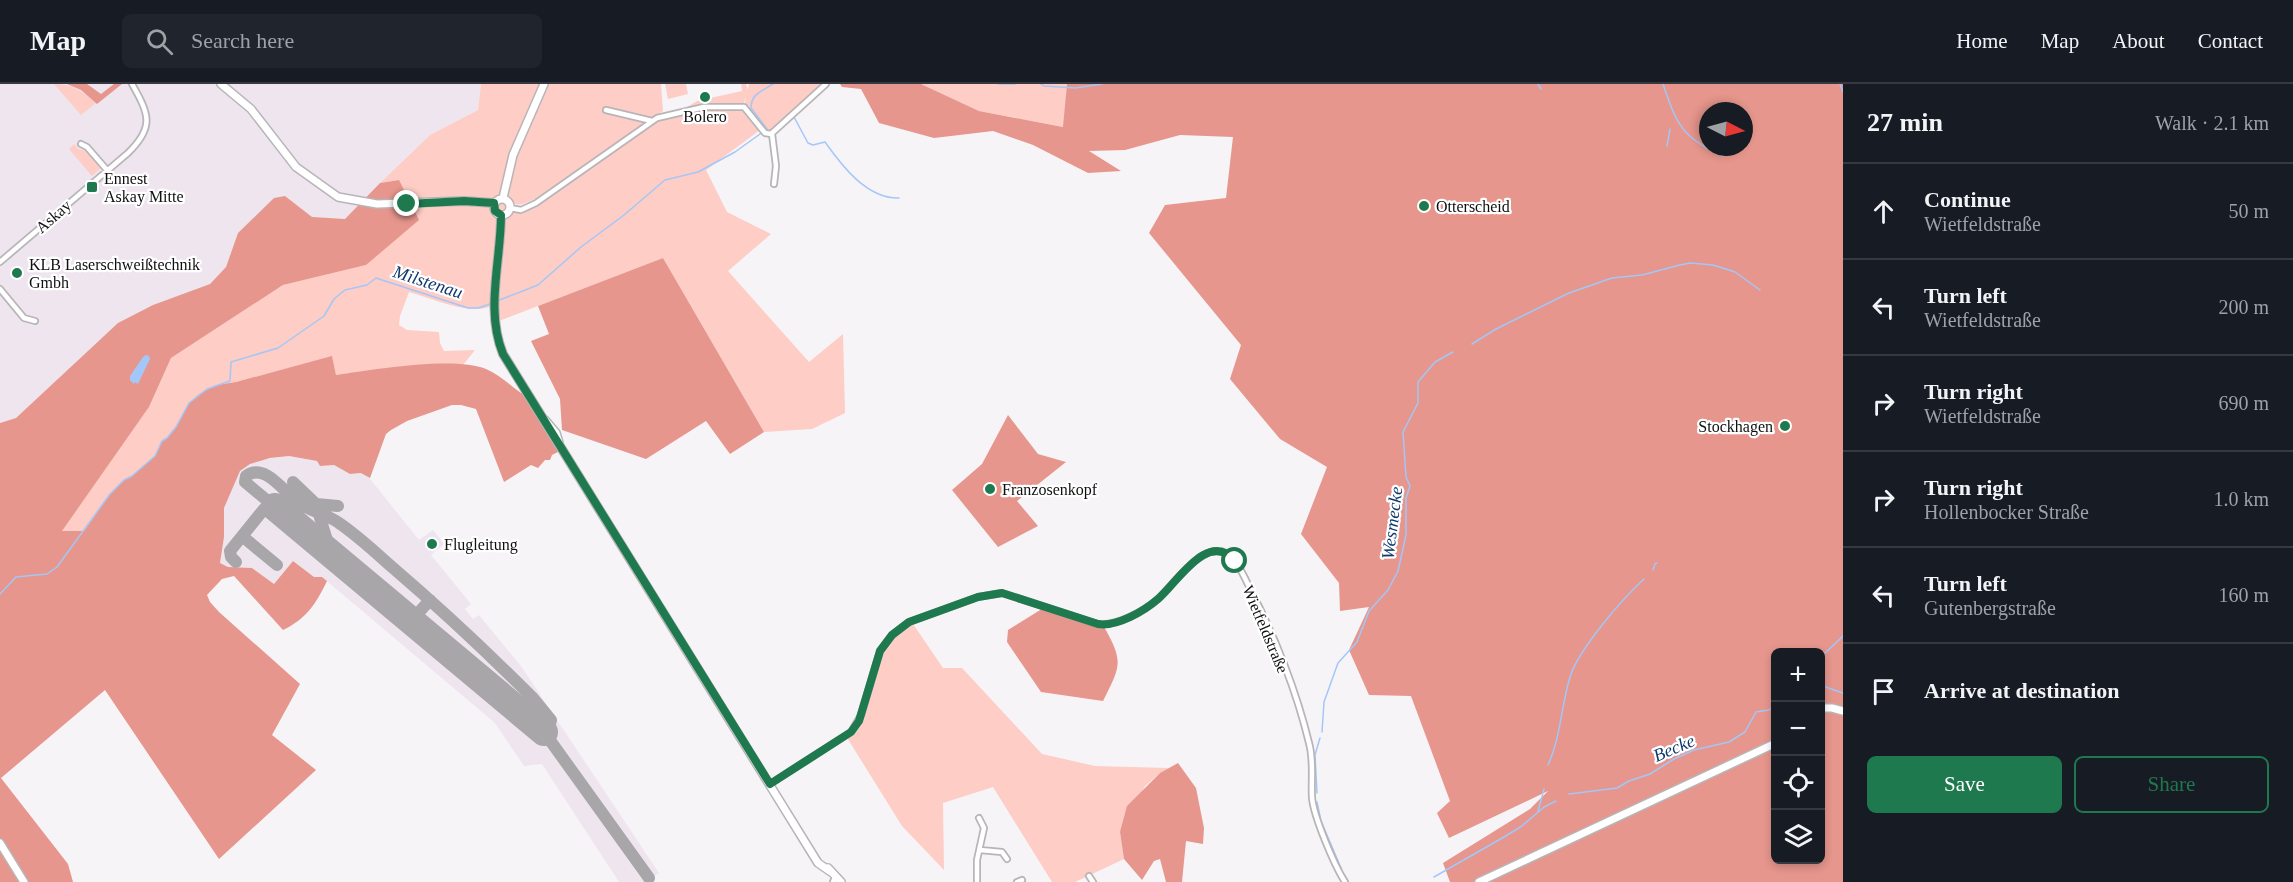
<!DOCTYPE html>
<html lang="en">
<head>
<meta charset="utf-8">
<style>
	:root { --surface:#171b24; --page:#20242c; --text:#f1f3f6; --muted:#9ea1a6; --line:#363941; --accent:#1e794e }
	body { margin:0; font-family:Georgia,serif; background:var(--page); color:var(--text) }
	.controls { position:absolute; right:18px; bottom:18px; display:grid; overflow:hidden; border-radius:9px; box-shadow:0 3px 9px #0003 }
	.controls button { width:54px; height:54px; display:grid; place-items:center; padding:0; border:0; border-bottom:2px solid var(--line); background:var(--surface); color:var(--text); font:30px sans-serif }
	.compass { position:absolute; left:1699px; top:18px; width:54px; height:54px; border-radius:50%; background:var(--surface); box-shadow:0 3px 9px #0003; rotate:96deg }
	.stop { position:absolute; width:18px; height:18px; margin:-14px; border:4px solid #1e794e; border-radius:50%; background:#fff }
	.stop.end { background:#1e794e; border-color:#fff; box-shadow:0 2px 6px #0008 }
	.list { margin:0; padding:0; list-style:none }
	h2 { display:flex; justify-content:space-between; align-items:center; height:78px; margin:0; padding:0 24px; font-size:26px }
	h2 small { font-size:20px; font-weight:400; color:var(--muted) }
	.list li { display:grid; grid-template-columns:39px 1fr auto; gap:18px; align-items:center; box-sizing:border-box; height:96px; padding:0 24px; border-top:2px solid var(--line) }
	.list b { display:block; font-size:22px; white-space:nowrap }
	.list p { margin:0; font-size:20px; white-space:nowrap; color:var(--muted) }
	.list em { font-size:20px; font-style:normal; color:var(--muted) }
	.actions { display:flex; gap:12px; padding:18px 24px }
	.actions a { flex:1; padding:14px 0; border:2px solid var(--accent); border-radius:9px; text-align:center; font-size:21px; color:var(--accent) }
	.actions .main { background:var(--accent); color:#fff }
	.icon { flex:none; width:33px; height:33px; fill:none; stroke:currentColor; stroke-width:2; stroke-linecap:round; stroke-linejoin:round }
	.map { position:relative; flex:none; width:1843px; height:798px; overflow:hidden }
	header { display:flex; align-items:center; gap:36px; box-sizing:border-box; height:84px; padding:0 30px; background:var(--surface); border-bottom:2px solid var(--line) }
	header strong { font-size:28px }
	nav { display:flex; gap:33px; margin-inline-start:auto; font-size:21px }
	.search { width:420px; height:54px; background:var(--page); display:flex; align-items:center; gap:15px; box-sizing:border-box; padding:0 21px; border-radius:9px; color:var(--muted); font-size:22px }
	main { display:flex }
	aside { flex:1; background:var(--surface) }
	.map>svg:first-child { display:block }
	.built { fill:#eee5ef }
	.green { fill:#fdcdc6 }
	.forest { fill:#e6968c; fill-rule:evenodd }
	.water { fill:#a3c7f8 }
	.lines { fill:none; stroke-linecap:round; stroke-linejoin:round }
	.stream { stroke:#a3c7f8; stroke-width:1.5 }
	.taxiway { stroke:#a8a6a9; stroke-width:12 }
	.runway { stroke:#a8a6a9; stroke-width:28 }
	.street-casing { stroke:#b8b5b8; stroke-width:8 }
	.secondary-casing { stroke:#b8b5b8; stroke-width:10 }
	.street { stroke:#fff; stroke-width:4.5 }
	.secondary { stroke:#fff; stroke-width:7 }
	.route { stroke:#1e794e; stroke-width:8 }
	.poi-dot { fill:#1e794e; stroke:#fff; stroke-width:2 }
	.labels { text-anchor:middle; stroke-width:4.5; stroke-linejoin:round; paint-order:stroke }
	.poi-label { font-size:16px; fill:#100f10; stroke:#fff; text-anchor:start }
	.street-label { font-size:16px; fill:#100f10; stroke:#fff }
	.water-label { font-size:18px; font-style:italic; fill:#0f396e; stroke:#fff }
</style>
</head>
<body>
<header>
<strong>Map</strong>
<div class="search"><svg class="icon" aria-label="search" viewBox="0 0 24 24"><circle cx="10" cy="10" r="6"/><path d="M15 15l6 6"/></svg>Search here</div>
<nav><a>Home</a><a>Map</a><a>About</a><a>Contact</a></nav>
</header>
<main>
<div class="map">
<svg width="1843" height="798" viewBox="0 0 1843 798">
	<rect width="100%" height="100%" fill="#f7f4f8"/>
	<path class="built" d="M 0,0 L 481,0 L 478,26 L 430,51 L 380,99 L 345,135 L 312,134 L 285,112 L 238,149 L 226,183 L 210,200 L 153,221 L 16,334 L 0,339 Z
		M 289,372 L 317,377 L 320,382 L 334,381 L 350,390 L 361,389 L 367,391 L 419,456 L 433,446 L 444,460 L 431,471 L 471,520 L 465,525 L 473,535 L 479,531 L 521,582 L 659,789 L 645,798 L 619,798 L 542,680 L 524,682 L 495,639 L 322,493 L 314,493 L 293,477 L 274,500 L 252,484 L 228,483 L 220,479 L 224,453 L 224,424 L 240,387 L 250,380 L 260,376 Z"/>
	<path class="green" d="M 54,0 C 72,0 82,7 96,19 L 81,31 Z
		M 481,0 L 661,0 L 663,27 L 535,115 C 522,120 518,125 508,114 L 510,122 L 521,126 L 529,123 L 652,37 L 704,23 L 744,23 L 749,0 L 822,0 L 767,53 L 760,46 L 706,86 L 727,128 L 771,150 L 728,187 L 809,278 L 843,250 L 845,329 L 812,345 L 764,348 L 663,174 L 494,239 L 494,221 C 472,233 431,214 409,208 L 400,232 L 399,241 L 407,246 L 439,248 L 440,259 L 444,267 L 475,266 L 463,281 L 406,282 L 336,291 L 332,273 L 236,298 L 216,301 L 199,310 L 189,319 L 176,343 L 159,362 L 155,372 L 132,392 L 124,396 L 110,410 L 84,447 L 61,448 L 149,323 L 171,274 L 283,201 L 366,181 L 399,96 L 380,99 L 430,51 L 478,26 Z
		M 665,0 L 686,0 L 688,10 L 668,15 Z
		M 741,0 L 746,0 L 748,7 L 743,22 C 722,18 704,20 684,25 L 697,17 L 742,7 Z
		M 921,0 L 1067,0 L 1064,43 L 979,27 Z
		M 74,60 L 78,65 L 87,67 L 101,84 L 92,92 L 69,65 Z
		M 911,537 L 943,584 L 962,584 L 1042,670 L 1095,682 L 1169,684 L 1160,689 L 1145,702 L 1120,748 L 1124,775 L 1075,798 L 1052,798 L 993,703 L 943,719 L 944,786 L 902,742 L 846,652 L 856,642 L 878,573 L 887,556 Z"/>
	<path class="forest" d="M 67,0 L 87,0 L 101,10 L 114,0 L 122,0 L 97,20 L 81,6 Z
		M 840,0 L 921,0 L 979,27 L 1063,43 L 1067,0 L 1843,0 L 1843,798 L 1450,798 L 1443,779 L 1530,725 L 1548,707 L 1449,754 L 1437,729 L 1450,717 L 1411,612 L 1369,611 L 1349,566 L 1369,523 L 1340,527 L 1339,499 L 1301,450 L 1327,383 L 1280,355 L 1230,295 L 1241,261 L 1149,149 L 1165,121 L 1226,114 L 1233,53 L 1180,51 L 1125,66 L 1089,67 L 1121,87 L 1088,89 L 1033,61 L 993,47 L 934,54 L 879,39 L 861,5 L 842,3 ZM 1708,27 L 1744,27 L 1744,63 L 1708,63 ZM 1776,568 L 1820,568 L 1820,776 L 1776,776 Z
		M 399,96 L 419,136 L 366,181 L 283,201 L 171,274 L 149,323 L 62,447 L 84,447 L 110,410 L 124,396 L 132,392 L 155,372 L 162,357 L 167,354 L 176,343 L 189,319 L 199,310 L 216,301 L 236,298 L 332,272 L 336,291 C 372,286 453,272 486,285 C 498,290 510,301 521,309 L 526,307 L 562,366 L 552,371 L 550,376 L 545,376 L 538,384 L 531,381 L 504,398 L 476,325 L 461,321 L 452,321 L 407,337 L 391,346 L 386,350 L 370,394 L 361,389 L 350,390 L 334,381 L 320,382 L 317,377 L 289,372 L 270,374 L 250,380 L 240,387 L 224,424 L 224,453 L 220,479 L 228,483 L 252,484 L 274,500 L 293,477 L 314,493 L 322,493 L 327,497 C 316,520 306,535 283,546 L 234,492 L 222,495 L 207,511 L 210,518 L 219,528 L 300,600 L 272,651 L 316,686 L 219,775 L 105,606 L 1,694 L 68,780 L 73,798 L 0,798 L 0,339 L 16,334 L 118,239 L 153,221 L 210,200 L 226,183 L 238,149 L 274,114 L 285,112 L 312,133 L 345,135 L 380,99 Z
		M 663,174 L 764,348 L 730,370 L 706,337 L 646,375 L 562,346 L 560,315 L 531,257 L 549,250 L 538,222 Z
		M 1008,331 L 1038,370 L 1066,378 L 1017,417 L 1038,442 L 998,463 L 952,406 L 982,380 Z
		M 1045,523 L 1103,541 C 1124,578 1121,581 1103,617 L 1041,608 L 1007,558 L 1008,546 Z
		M 1178,679 L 1196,704 L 1204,744 L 1203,760 L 1186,757 L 1182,798 L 1166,798 L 1160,775 L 1154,777 L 1142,796 L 1124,775 L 1120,748 L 1127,722 L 1160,689 Z"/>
	<path class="water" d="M 146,271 L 149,272 L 150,275 L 138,300 L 135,298 L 134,300 L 130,296 L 130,292 L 143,273 Z"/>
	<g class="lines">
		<path class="stream" d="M 998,0 L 1015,0
			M 1041,0 L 1044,2 L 1075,4 L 1102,0
			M 1538,0 L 1541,5
			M 1663,0 C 1677,41 1682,54 1723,72
			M 1840,0 L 1843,8
			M 794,33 L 808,59 L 813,61 L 825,58 C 842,82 867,115 899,114
			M 1667,62 L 1670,45
			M 497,217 L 538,201 L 581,163 L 624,131 L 665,96 L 698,88 L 735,68 L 767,45 L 751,24 C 751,10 762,7 773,0
			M 1472,260 L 1496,245 L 1569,209 L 1612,194 L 1642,191 L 1680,181 L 1690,179 L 1713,181 L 1735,188 L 1760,206
			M 1653,486 L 1655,480 L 1657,479
			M 0,510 L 16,493 L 47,490 L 57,483 L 110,410 L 124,396 L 132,392 L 155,372 L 162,357 L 167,354 L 176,343 L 189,319 L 207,305 L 230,297 L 231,278 L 278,264 L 324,232 L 334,215 L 345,206 L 367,201 L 376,194 L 468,224 L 478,224 L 493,219
			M 1820,574 L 1843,552
			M 1820,601 L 1843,609
			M 1322,648 L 1324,618 L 1338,579 L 1357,558 L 1369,527 L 1388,506 L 1398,487 L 1406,451 L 1406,414 L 1410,402 L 1406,393 L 1403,348 L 1418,319 L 1418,298 L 1435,278 L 1453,268
			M 1548,681 C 1561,653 1561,622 1570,593 C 1578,566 1623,514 1644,495
			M 1317,709 L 1315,671 L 1320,654
			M 1569,710 L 1617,704 L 1629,697 L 1650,690 L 1674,675 L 1694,666 L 1729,658 L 1745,648 L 1756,628 L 1769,626 L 1776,621
			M 1317,718 L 1321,737 L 1341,784
			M 1538,727 L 1544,705
			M 1434,793 L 1504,753 L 1522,742 L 1544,723 L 1556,717"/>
		<path class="taxiway" d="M 293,398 L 316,420 L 338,422
			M 275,423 L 245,398 L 246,392 C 266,377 286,412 302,421 C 313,428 328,431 339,439 C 358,452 375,468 392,483 C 441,525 488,569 533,614 L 532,625 L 521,629
			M 317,424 L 331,469
			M 292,437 L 294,426 L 304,423
			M 242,452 L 277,481
			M 236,478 L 231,473 L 230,467 L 264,425 L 275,423
			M 411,537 L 430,516
			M 533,614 L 551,636 L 549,643 L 544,648 L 649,794"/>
		<path class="runway" d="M 275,423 L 544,648"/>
		<g class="street-casing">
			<path id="street" d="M 606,26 L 652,37
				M 772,50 L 776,82 L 774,100
				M 81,60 L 87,63 L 107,86
				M 510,124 L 521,126 L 536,119 L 657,34 L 704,23 L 744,23 L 765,49 L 771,50 L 826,0
				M 0,178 L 128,69 C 155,43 149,30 132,0
				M 0,205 L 24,234 L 35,237
				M 770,700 L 851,648 L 861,631 L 880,567 L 892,551 L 909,538 L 978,513 L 1002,509 L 1098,540 C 1117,542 1145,527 1159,514 C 1173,501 1198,465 1218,467 C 1224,467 1229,470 1233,475 C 1241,484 1246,496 1251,507 C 1275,552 1297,609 1309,659 C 1314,676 1311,696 1312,714 C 1314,733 1334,781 1345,798
				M 980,766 L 1002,768 L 1007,775
				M 1089,792 L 1093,798
				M 833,798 L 835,793
				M 977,798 L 977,776 L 984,744 L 979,734
				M 1017,798 L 1022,796"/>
		</g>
		<g class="secondary-casing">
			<path id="secondary" d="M 221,0 L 251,25 L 296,83 L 338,113 L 377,120 L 464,117 L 494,119
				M 503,114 L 513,71 L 544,0
				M494 123a8 8 0 1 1 16 0a8 8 0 1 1-16 0Z
				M 501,131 C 501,177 485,226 503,270 L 818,779 L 831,788
				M 545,336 L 556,349 L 559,359
				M 1820,624 L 1832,624 L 1843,627
				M 0,759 L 24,798
				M 828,784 L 841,798
				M 1479,798 L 1776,659"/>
		</g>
		<use href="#street" class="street"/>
		<use href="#secondary" class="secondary"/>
	</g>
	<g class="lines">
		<path class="route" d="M 407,120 L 464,117 L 494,119 L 495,127 L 501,131 C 501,177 485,226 503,270 L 770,700 L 851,648 L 859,637 L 880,567 L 892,551 L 909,538 L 978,513 L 1002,509 L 1098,540 C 1117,543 1144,527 1158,515 C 1177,499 1208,445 1235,477"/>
	</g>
	<g class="poi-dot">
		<circle cx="705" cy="13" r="6"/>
		<rect x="86" y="97" width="12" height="12" rx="3"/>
		<circle cx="1424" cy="122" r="6"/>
		<circle cx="17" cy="189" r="6"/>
		<circle cx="1785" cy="342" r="6"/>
		<circle cx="990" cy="405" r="6"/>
		<circle cx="432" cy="460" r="6"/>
	</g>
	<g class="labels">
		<g class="poi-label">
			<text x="705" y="38" text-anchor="middle">Bolero</text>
			<text x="104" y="100">Ennest<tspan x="104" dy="18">Askay Mitte</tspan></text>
			<text x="1436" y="128">Otterscheid</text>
			<text x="29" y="186">KLB Laserschweißtechnik<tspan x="29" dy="18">Gmbh</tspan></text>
			<text x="1773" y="348" text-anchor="end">Stockhagen</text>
			<text x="1002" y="411">Franzosenkopf</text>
			<text x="444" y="466">Flugleitung</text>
		</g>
		<g class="street-label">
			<text transform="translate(53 132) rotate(-41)" y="6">Askay</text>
			<text transform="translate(1266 545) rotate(67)" y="6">Wietfeldstraße</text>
		</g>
		<g class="water-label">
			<text transform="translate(428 198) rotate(18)" y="6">Milstenau</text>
			<text transform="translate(1392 439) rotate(-83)" y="6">Wesmecke</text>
			<text transform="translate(1674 664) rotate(-23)" y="6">Becke</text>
		</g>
	</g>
</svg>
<div class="controls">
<button>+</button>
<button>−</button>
<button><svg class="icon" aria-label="locate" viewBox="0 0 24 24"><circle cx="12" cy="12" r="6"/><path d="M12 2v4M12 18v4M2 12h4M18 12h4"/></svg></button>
<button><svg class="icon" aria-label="layers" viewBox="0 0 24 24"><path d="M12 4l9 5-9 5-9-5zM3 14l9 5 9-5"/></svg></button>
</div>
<svg class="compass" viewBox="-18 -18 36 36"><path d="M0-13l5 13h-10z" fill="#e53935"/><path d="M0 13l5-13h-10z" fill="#9ea1a6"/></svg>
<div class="stop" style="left:1235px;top:477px"></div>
<div class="stop end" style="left:407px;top:120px"></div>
</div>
<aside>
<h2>27 min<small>Walk · 2.1 km</small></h2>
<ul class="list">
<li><svg class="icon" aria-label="ahead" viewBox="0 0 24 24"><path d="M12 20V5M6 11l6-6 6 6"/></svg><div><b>Continue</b><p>Wietfeldstraße</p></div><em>50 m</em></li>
<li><svg class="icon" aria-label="left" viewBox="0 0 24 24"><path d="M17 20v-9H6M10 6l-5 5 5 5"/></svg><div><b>Turn left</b><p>Wietfeldstraße</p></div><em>200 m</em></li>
<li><svg class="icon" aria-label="right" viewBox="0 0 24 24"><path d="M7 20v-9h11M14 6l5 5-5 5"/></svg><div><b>Turn right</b><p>Wietfeldstraße</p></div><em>690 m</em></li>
<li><svg class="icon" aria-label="right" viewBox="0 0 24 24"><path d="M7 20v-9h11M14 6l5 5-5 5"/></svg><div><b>Turn right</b><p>Hollenbocker Straße</p></div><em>1.0 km</em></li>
<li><svg class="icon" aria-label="left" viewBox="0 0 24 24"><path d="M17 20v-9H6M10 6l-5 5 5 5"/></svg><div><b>Turn left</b><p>Gutenbergstraße</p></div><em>160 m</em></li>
<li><svg class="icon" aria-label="arrive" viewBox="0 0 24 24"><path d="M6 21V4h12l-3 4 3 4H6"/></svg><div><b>Arrive at destination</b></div></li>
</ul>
<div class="actions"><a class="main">Save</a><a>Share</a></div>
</aside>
</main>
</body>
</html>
